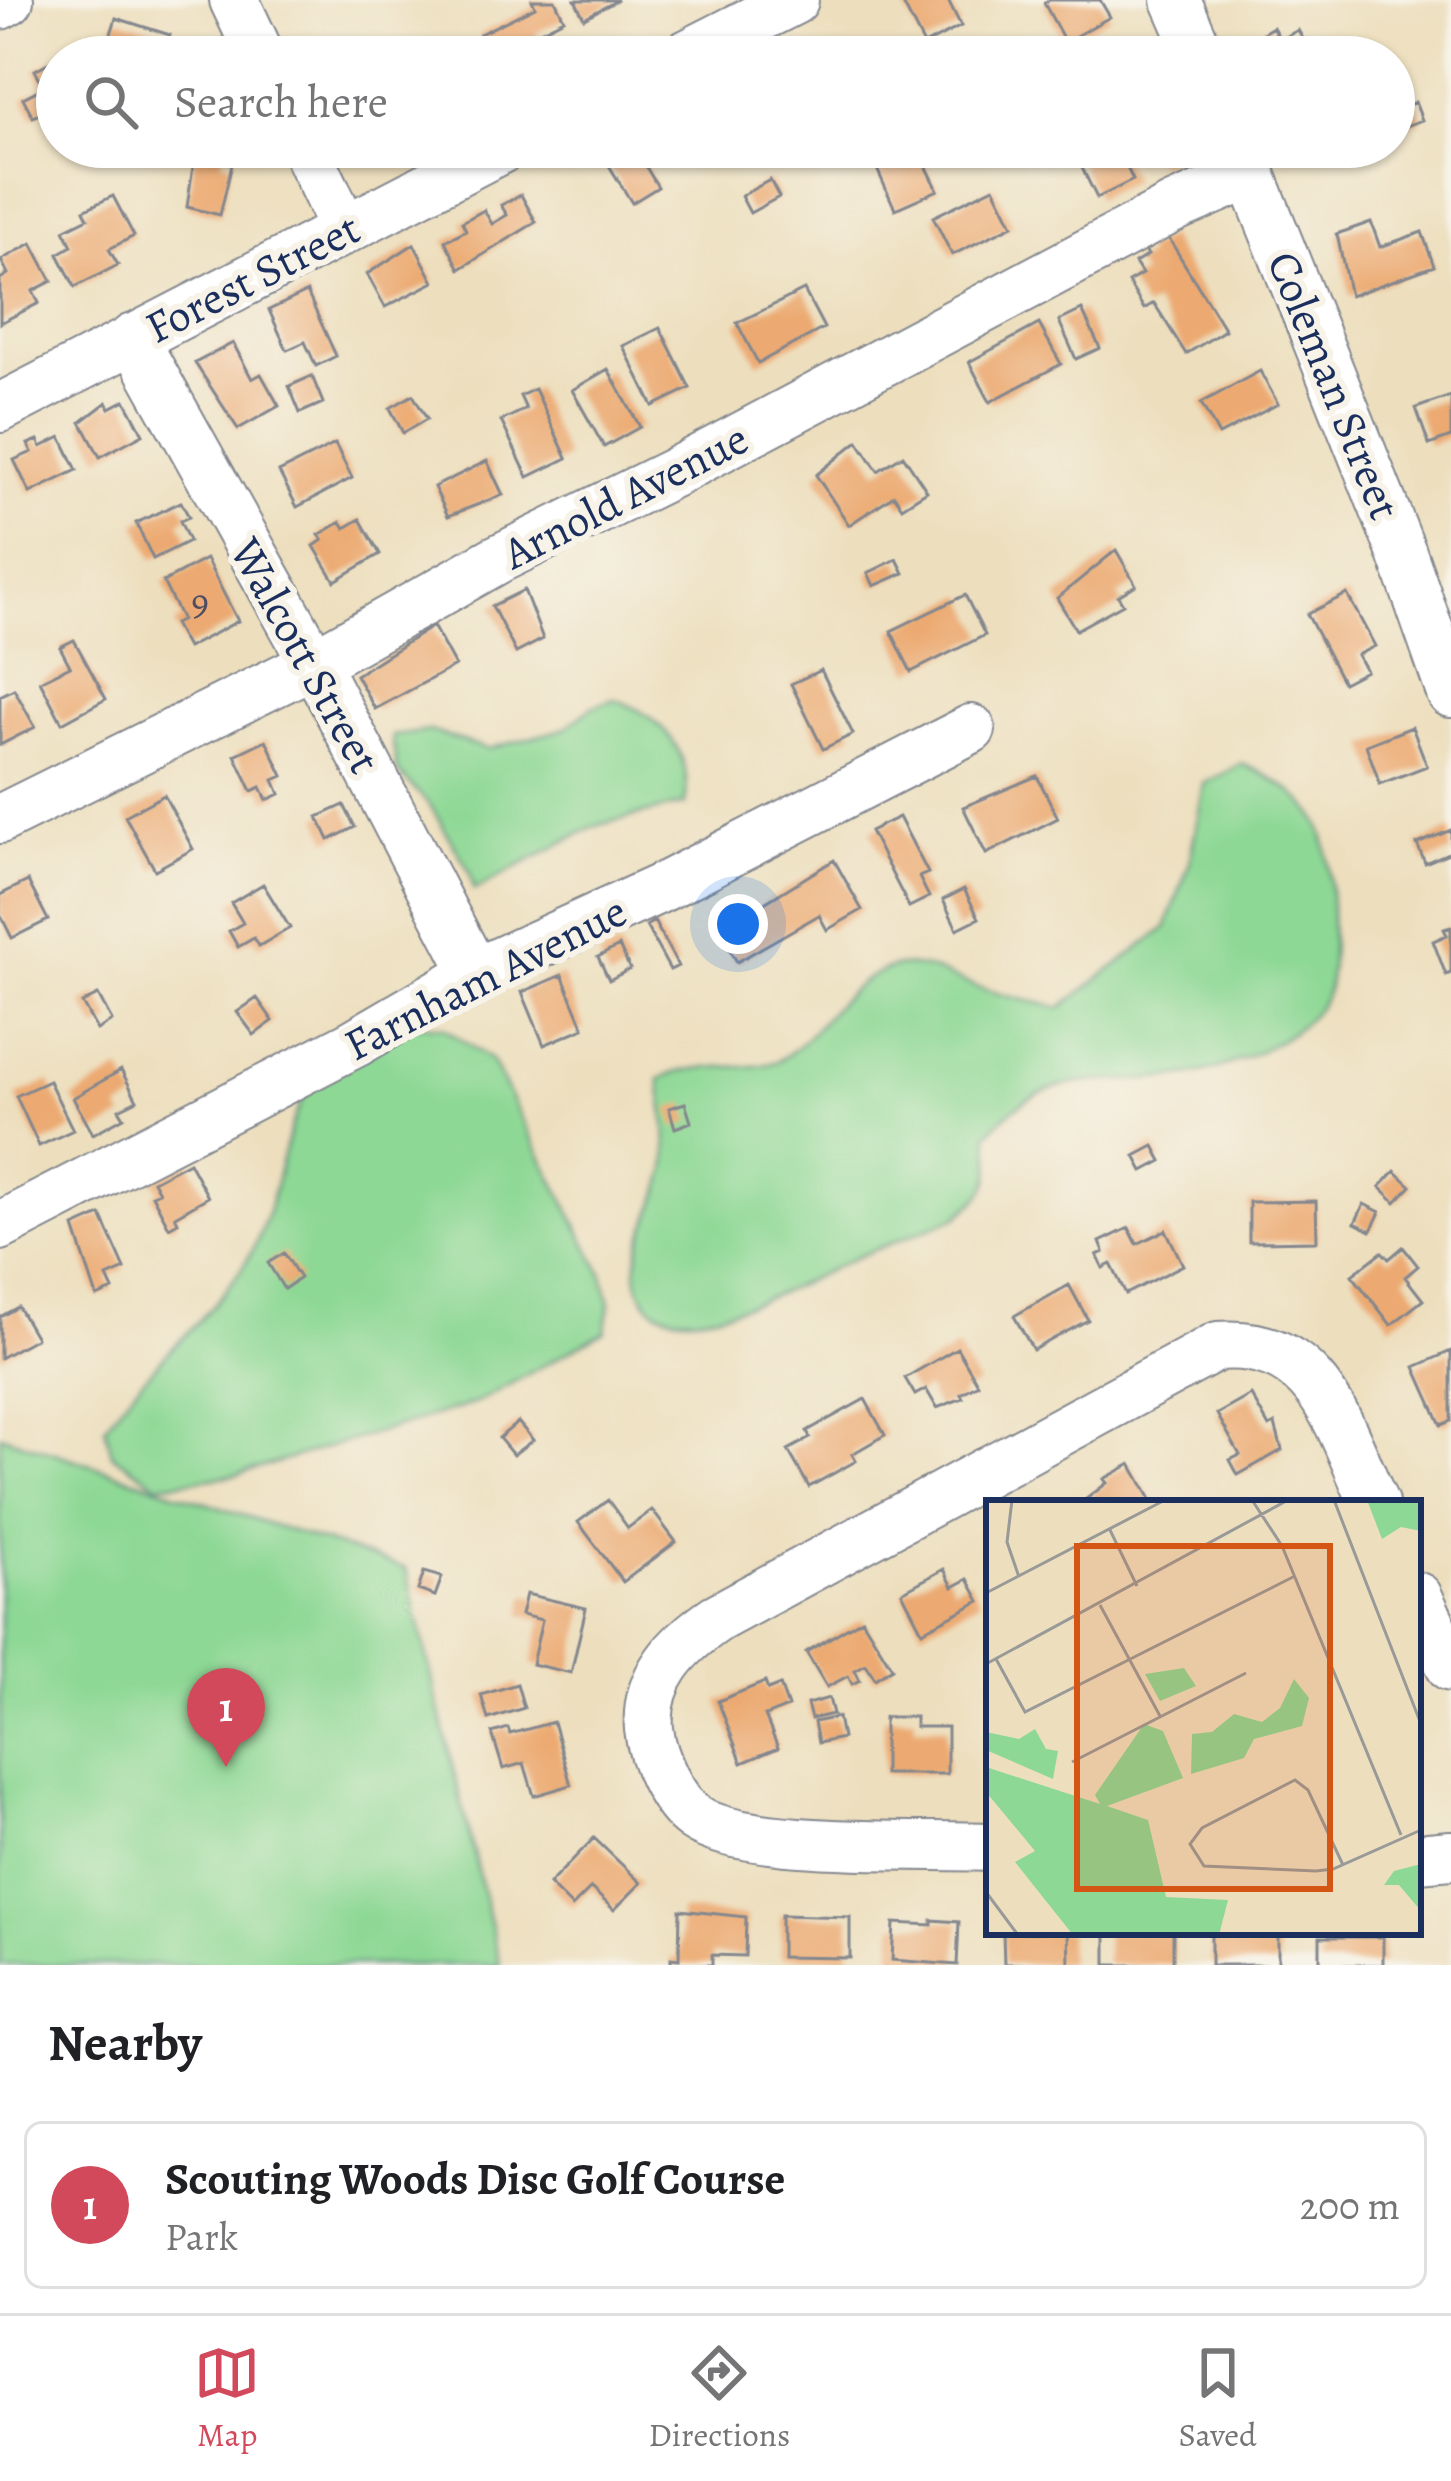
<!DOCTYPE html>
<html lang="en">
<head>
<meta charset="utf-8">
<style>
	:root { --surface:#fff; --page:#f6f6f6; --text:#202124; --muted:#757577; --line:#e0e0e0; --accent:#d1495b }
	body { margin:0; font-family:Alegreya,serif; background:var(--page); color:var(--text) }
	.you { position:absolute; left:738px; top:924px; width:42px; height:42px; margin:-30px; border:9px solid #fff; border-radius:50%; background:#1a73e8; box-shadow:0 0 0 18px #1a73e833 }
	.badge { display:grid; place-items:center; width:78px; height:78px; border-radius:50%; background:var(--accent); color:#fff; font-size:39px; font-weight:700 }
	.pin { position:absolute; translate:-50% -99px; filter:drop-shadow(0 3px 6px #0008) }
	.pin::after { content:''; position:absolute; top:63px; width:42px; height:36px; background:inherit; clip-path:polygon(0 0,100% 0,50% 100%) }
	.list { margin:0; padding:0; list-style:none }
	h2 { display:flex; justify-content:space-between; align-items:center; height:156px; margin:0; padding:0 48px; font-size:51px }
	h2 small { font-size:39px; font-weight:400; color:var(--muted) }
	.list li { display:grid; grid-template-columns:78px 1fr auto; gap:36px; align-items:center; box-sizing:border-box; height:168px; margin:0 24px 24px; padding:0 24px; border:3px solid var(--line); border-radius:18px }
	.list b { display:block; font-size:45px; white-space:nowrap }
	.list p { margin:0; font-size:39px; white-space:nowrap; color:var(--muted) }
	.list em { font-size:39px; font-style:normal; color:var(--muted) }
	.icon { flex:none; width:66px; height:66px; fill:none; stroke:currentColor; stroke-width:2; stroke-linecap:round; stroke-linejoin:round }
	.map { position:relative; flex:none; width:1451px; height:1965px; overflow:hidden }
	.search { position:absolute; background:var(--surface); box-shadow:0 3px 9px #0004; left:36px; right:36px; top:36px; height:132px; display:flex; align-items:center; gap:30px; box-sizing:border-box; padding:0 42px; border-radius:66px; color:var(--muted); font-size:45px }
	.sheet { height:348px; background:var(--surface) }
	nav { display:flex; justify-content:space-around; align-items:center; box-sizing:border-box; height:168px; border-top:3px solid var(--line); background:var(--surface); font-size:33px; color:var(--muted) }
	nav a { display:grid; justify-items:center; gap:6px }
	nav .on { color:var(--accent) }
	.map>svg:first-child { display:block }
	.green { fill:#8dd894; stroke:#548479; stroke-width:3 }
	.building { fill:#ecaa72 }
	.lines { fill:none; stroke-linecap:round; stroke-linejoin:round }
	.minor-casing { stroke:#84878e; stroke-width:52 }
	.minor { stroke:#fff; stroke-width:48 }
	.labels { text-anchor:middle; stroke-width:12; stroke-linejoin:round; paint-order:stroke }
	.number-label { font-size:39px; fill:#4f4e63 }
	.street-label { font-size:45px; fill:#1b2f5e; stroke:#f7f3e8 }
	.inset-road { fill:none; stroke:#999998; stroke-width:3 }
	.view { fill:#d45514; fill-opacity:0.15; stroke:#d45514; stroke-width:6 }
	.inset-edge { fill:none; stroke:#1b2f5e; stroke-width:6 }
</style>
</head>
<body>
<div class="map">
<svg width="1451" height="1965" viewBox="0 0 1451 1965">
	<rect width="100%" height="100%" fill="#f7f3e8"/>
	<filter id="ink" filterUnits="userSpaceOnUse"><feTurbulence type="fractalNoise" baseFrequency=".00833" numOctaves="2"/><feDisplacementMap in="SourceGraphic" scale="24" xChannelSelector="R" yChannelSelector="G"/><feConvolveMatrix kernelMatrix="1 2 1 2 8 2 1 2 1" color-interpolation-filters="sRGB"/></filter>
	<filter id="wash" filterUnits="userSpaceOnUse"><feTurbulence type="fractalNoise" baseFrequency=".004" numOctaves="4" result="noise"/><feDisplacementMap in="SourceGraphic" scale="48" xChannelSelector="R" yChannelSelector="G"/><feGaussianBlur stdDeviation="2.7" result="paint"/><feColorMatrix in="noise" values="0 0 0 0 0 0 0 0 0 0 0 0 0 0 0 0 0 1.4 0 .05"/><feComposite in="paint" operator="in"/></filter>
	<g filter="url(#wash)">
		<rect width="100%" height="100%" fill="#eddfbe"/>
		<path class="green" d="M 614,699 C 662,716 694,752 685,804 L 594,826 L 474,890 L 469,870 L 430,805 L 397,771 L 392,736 L 430,731 L 488,749 L 564,729 L 592,707 Z
			M 1242,764 C 1277,779 1318,802 1325,843 C 1331,872 1335,963 1327,990 C 1314,1033 1232,1068 1191,1075 C 1109,1089 1048,1062 988,1134 C 993,1181 995,1186 957,1217 C 923,1231 888,1244 854,1258 C 812,1277 662,1362 639,1286 C 627,1247 664,1201 667,1162 C 669,1135 663,1105 660,1079 C 700,1059 755,1073 777,1061 C 808,1045 825,1013 851,991 C 907,944 932,974 987,990 C 1011,998 1036,1002 1060,1008 L 1166,928 L 1189,865 L 1204,784 Z
			M 385,1022 L 443,1027 L 491,1060 L 603,1275 L 610,1304 L 605,1331 L 476,1403 L 236,1475 L 158,1485 L 112,1454 L 105,1427 C 146,1365 208,1323 247,1260 C 283,1202 277,1117 326,1065 C 342,1049 366,1036 385,1022 Z
			M 0,1435 L 406,1569 L 500,1965 L 0,1965 Z"/>
		<g id="blocks">
			<path class="building" d="M 532,0 L 555,0 L 564,19 L 536,33 L 541,43 L 513,57 L 491,57 L 480,34 L 535,7 Z
				M 575,0 L 618,0 L 584,18 Z
				M 901,0 L 948,0 L 961,26 L 924,45 Z
				M 1050,0 L 1100,0 L 1110,17 L 1065,42 L 1044,3 Z
				M 116,18 L 170,35 L 163,57 L 105,53 Z
				M 1273,27 L 1280,40 L 1298,30 L 1309,49 L 1295,57 L 1234,57 L 1230,52 Z
				M 57,58 L 57,104 L 33,117 L 23,98 L 44,87 L 35,70 Z
				M 1415,102 L 1422,120 L 1401,128 L 1394,111 Z
				M 196,147 L 225,147 L 222,161 L 232,164 L 220,215 L 187,207 Z
				M 613,147 L 642,147 L 646,153 L 640,157 L 658,187 L 632,203 L 602,154 Z
				M 908,147 L 917,147 L 938,190 L 895,209 L 874,162 Z
				M 1094,147 L 1117,147 L 1133,180 L 1097,198 L 1076,156 Z
				M 1150,147 L 1200,147 L 1158,163 Z
				M 770,180 L 779,197 L 750,213 L 741,196 Z
				M 994,187 L 1013,225 L 952,255 L 933,217 Z
				M 521,195 L 536,222 L 460,269 L 445,241 L 466,230 L 462,222 L 484,210 L 492,224 L 507,215 L 501,205 Z
				M 113,196 L 134,236 L 109,249 L 118,265 L 75,287 L 58,254 L 72,246 L 64,230 L 88,218 L 84,210 Z
				M 1371,222 L 1380,247 L 1422,232 L 1434,266 L 1350,296 L 1337,234 Z
				M 1168,237 L 1225,330 L 1186,354 L 1154,303 L 1144,309 L 1128,282 L 1142,274 L 1135,263 L 1148,255 L 1145,251 Z
				M 32,243 L 52,281 L 33,291 L 39,303 L 0,323 L 0,279 L 8,274 L 1,260 Z
				M 414,244 L 434,282 L 385,307 L 367,274 Z
				M 804,290 L 824,328 L 758,363 L 737,323 Z
				M 307,292 L 336,356 L 316,366 L 305,342 L 287,350 L 269,310 Z
				M 1082,310 L 1100,348 L 1076,359 L 1059,321 Z
				M 1039,324 L 1061,364 L 990,402 L 969,362 Z
				M 660,328 L 690,388 L 653,406 L 623,346 Z
				M 233,343 L 252,379 L 261,374 L 279,406 L 238,429 L 195,363 Z
				M 608,369 L 640,427 L 604,447 L 572,390 Z
				M 1260,371 L 1278,404 L 1219,435 L 1201,403 Z
				M 312,376 L 323,403 L 300,413 L 289,386 Z
				M 535,389 L 567,458 L 528,477 L 501,421 L 526,409 L 520,396 Z
				M 413,395 L 427,419 L 403,433 L 390,408 Z
				M 1451,396 L 1451,437 L 1429,445 L 1416,408 Z
				M 125,400 L 143,434 L 100,457 L 81,422 L 107,402 L 110,408 Z
				M 61,437 L 77,470 L 30,493 L 14,460 L 32,452 L 28,444 L 38,440 L 41,447 Z
				M 858,441 L 878,471 L 903,455 L 927,491 L 902,507 L 894,495 L 849,525 L 816,475 Z
				M 335,444 L 352,478 L 297,507 L 279,472 Z
				M 487,461 L 503,495 L 448,516 L 434,487 Z
				M 181,502 L 189,517 L 180,521 L 189,541 L 153,559 L 136,523 Z
				M 360,519 L 380,554 L 335,581 L 314,546 L 323,540 L 319,535 L 341,522 L 345,528 Z
				M 1116,550 L 1136,585 L 1118,596 L 1123,604 L 1076,630 L 1057,598 Z
				M 206,559 L 238,621 L 187,648 L 174,624 L 182,620 L 163,582 Z
				M 897,559 L 904,573 L 874,586 L 868,573 Z
				M 524,590 L 543,639 L 516,653 L 492,606 Z
				M 1347,594 L 1375,646 L 1357,655 L 1366,671 L 1343,683 L 1307,614 Z
				M 965,595 L 985,635 L 911,672 L 891,631 Z
				M 433,626 L 455,666 L 375,709 L 356,675 Z
				M 74,640 L 106,699 L 62,723 L 40,681 L 70,666 L 60,647 Z
				M 821,670 L 853,734 L 823,749 L 791,684 Z
				M 14,689 L 35,727 L 0,745 L 0,696 Z
				M 1412,727 L 1427,766 L 1380,784 L 1366,745 Z
				M 266,740 L 283,776 L 274,780 L 280,794 L 267,800 L 261,787 L 252,791 L 235,755 Z
				M 1037,776 L 1058,818 L 986,854 L 963,807 Z
				M 164,795 L 193,849 L 155,870 L 125,816 Z
				M 344,805 L 355,827 L 329,840 L 318,817 Z
				M 899,817 L 928,873 L 919,877 L 929,897 L 909,907 L 870,831 Z
				M 1451,830 L 1451,852 L 1425,863 L 1417,844 Z
				M 834,860 L 862,910 L 827,930 L 819,915 L 737,962 L 719,931 Z
				M 28,881 L 48,920 L 12,938 L 0,914 L 0,895 Z
				M 263,884 L 290,928 L 259,946 L 254,938 L 238,947 L 229,931 L 243,923 L 231,903 Z
				M 964,889 L 979,918 L 957,929 L 943,900 Z
				M 654,921 L 678,966 L 670,970 L 646,926 Z
				M 1451,927 L 1451,973 L 1446,975 L 1433,941 L 1447,935 L 1444,929 Z
				M 619,946 L 630,969 L 609,980 L 598,957 Z
				M 562,975 L 584,1028 L 544,1045 L 522,992 Z
				M 98,995 L 112,1021 L 97,1030 L 82,1003 Z
				M 257,998 L 273,1021 L 254,1035 L 237,1012 Z
				M 121,1070 L 137,1100 L 119,1109 L 124,1117 L 93,1134 L 73,1098 Z
				M 49,1081 L 73,1130 L 39,1146 L 16,1096 Z
				M 685,1103 L 691,1122 L 675,1128 L 669,1108 Z
				M 1154,1146 L 1162,1161 L 1143,1171 L 1135,1156 Z
				M 189,1162 L 208,1197 L 175,1216 L 178,1222 L 169,1227 L 152,1195 L 159,1192 L 153,1181 Z
				M 1395,1171 L 1411,1186 L 1396,1202 L 1380,1187 Z
				M 1316,1201 L 1317,1241 L 1249,1242 L 1249,1202 Z
				M 1364,1204 L 1380,1212 L 1371,1231 L 1355,1223 Z
				M 101,1215 L 125,1269 L 107,1277 L 113,1290 L 97,1297 L 74,1227 Z
				M 1129,1228 L 1137,1244 L 1166,1230 L 1183,1265 L 1126,1294 L 1111,1264 L 1103,1268 L 1097,1255 L 1104,1252 L 1100,1242 Z
				M 1403,1247 L 1418,1266 L 1405,1277 L 1423,1300 L 1391,1325 L 1352,1275 L 1382,1252 L 1389,1259 Z
				M 284,1253 L 300,1278 L 284,1289 L 268,1263 Z
				M 1069,1285 L 1088,1320 L 1033,1350 L 1014,1316 Z
				M 18,1307 L 36,1338 L 0,1358 L 0,1317 Z
				M 957,1348 L 978,1384 L 961,1394 L 963,1398 L 937,1408 L 926,1389 L 915,1395 L 905,1378 Z
				M 1451,1351 L 1451,1421 L 1441,1425 L 1415,1367 Z
				M 1251,1395 L 1269,1427 L 1275,1424 L 1282,1450 L 1238,1475 L 1230,1460 L 1240,1455 L 1217,1414 Z
				M 865,1399 L 885,1435 L 852,1454 L 856,1461 L 809,1487 L 788,1450 L 810,1438 L 807,1431 Z
				M 518,1422 L 533,1440 L 513,1455 L 499,1438 Z
				M 1131,1464 L 1153,1503 L 1081,1503 L 1107,1483 L 1104,1479 Z
				M 608,1500 L 628,1528 L 652,1510 L 676,1542 L 623,1582 L 578,1522 Z
				M 944,1569 L 953,1587 L 968,1579 L 980,1601 L 922,1631 L 902,1592 Z
				M 424,1572 L 442,1577 L 435,1596 L 418,1590 Z
				M 526,1594 L 586,1608 L 571,1673 L 532,1664 L 542,1620 L 521,1615 Z
				M 862,1619 L 892,1668 L 875,1679 L 866,1664 L 855,1670 L 860,1680 L 852,1684 L 848,1676 L 827,1687 L 806,1652 Z
				M 765,1682 L 768,1690 L 780,1685 L 788,1707 L 765,1716 L 778,1748 L 742,1763 L 718,1701 Z
				M 517,1684 L 524,1708 L 488,1719 L 481,1695 Z
				M 829,1698 L 833,1714 L 811,1719 L 807,1704 Z
				M 838,1717 L 842,1738 L 818,1743 L 814,1722 Z
				M 884,1717 L 915,1717 L 915,1727 L 947,1727 L 947,1774 L 884,1774 Z
				M 553,1722 L 571,1785 L 534,1796 L 524,1763 L 503,1769 L 492,1733 L 508,1728 L 510,1734 Z
				M 594,1838 L 641,1883 L 614,1910 L 591,1888 L 572,1907 L 549,1884 Z
				M 680,1910 L 746,1917 L 745,1956 L 712,1955 L 712,1965 L 671,1965 L 671,1958 L 679,1959 Z
				M 781,1915 L 850,1917 L 850,1958 L 781,1957 Z
				M 932,1920 L 959,1922 L 957,1965 L 892,1960 L 894,1923 L 932,1925 Z
				M 1003,1932 L 1068,1932 L 1069,1963 L 1004,1964 Z
				M 1106,1932 L 1173,1932 L 1173,1965 L 1106,1965 Z
				M 1278,1932 L 1278,1965 L 1211,1965 L 1211,1935 Z
				M 1320,1937 L 1383,1937 L 1383,1965 L 1320,1965 Z"/>
		</g>
	</g>
	<g filter="url(#ink)">
		<use href="#blocks" fill-opacity="0" stroke="#84878e" stroke-width="3"/>
		<g class="lines">
			<g class="minor-casing">
				<path id="minor" d="M 234,0 L 261,57
					M 1176,0 L 1201,57
					M 0,5 L 9,0
					M 682,57 L 794,0
					M 305,147 L 344,229
					M 1240,147 L 1402,553 L 1451,693
					M 133,338 L 314,663 L 475,973
					M 0,408 L 505,147
					M 0,819 L 314,663 L 498,559 L 675,472 L 1175,207 L 1251,174
					M 0,1226 L 355,1043 L 475,973 L 661,888 L 971,729
					M 1418,1597 L 1451,1667
					M 989,1847 C 925,1844 742,1852 695,1818 C 672,1802 652,1758 649,1729 C 645,1678 677,1645 717,1618 L 1218,1346 C 1320,1338 1338,1426 1374,1503
					M 1418,1858 L 1451,1855"/>
			</g>
			<use href="#minor" class="minor"/>
		</g>
	</g>
	<g class="labels">
		<g class="number-label">
			<text x="200" y="615">9</text>
		</g>
		<g class="street-label">
			<text transform="translate(252 277) rotate(-27)" y="16">Forest Street</text>
			<text transform="translate(1335 385) rotate(68)" y="16">Coleman Street</text>
			<text transform="translate(625 495) rotate(-27)" y="16">Arnold Avenue</text>
			<text transform="translate(306 655) rotate(61)" y="16">Walcott Street</text>
			<text transform="translate(485 977) rotate(-27)" y="16">Farnham Avenue</text>
		</g>
	</g>
	<g transform="translate(986 1500)">
		<rect width="435" height="435" fill="#eddfbe"/>
		<path d="M 381,0 L 435,0 L 435,31 L 415,27 L 396,39 ZM 198,168 L 210,186 L 174,201 L 159,174 ZM 308,179 L 323,198 L 316,226 L 268,239 L 258,258 L 205,274 L 206,234 L 226,232 L 248,214 L 276,222 L 294,208 ZM 158,224 L 177,231 L 197,278 L 121,306 L 162,320 L 180,397 L 242,400 L 233,435 L 87,435 L 29,362 L 49,351 L 0,292 L 0,267 L 114,304 L 109,295 ZM 49,229 L 60,249 L 72,251 L 67,279 L 0,250 L 0,232 L 33,239 ZM 435,364 L 435,411 L 413,385 L 398,385 L 408,371 Z" fill="#8dd894"/>
		<path class="inset-road" d="M 26,0 L 21,42 L 33,77M 266,0 L 296,46 L 415,335M 348,0 L 435,224M 124,30 L 151,86M 0,93 L 179,0M 114,105 L 174,216M 10,159 L 39,212 L 309,76M 0,164 L 302,0M 86,262 L 260,173M 357,365 L 322,290 L 309,280 L 216,328 L 204,344 L 218,366 L 330,371 L 347,369 L 435,330M 0,392 L 32,435"/>
		<path class="view" d="M 91,46 L 344,46 L 344,389 L 91,389 Z"/>
		<rect width="435" height="435" class="inset-edge"/>
	</g>
</svg>
<div class="you"></div>
<div class="pin badge" style="left:226px;top:1767px">1</div>
<div class="search"><svg class="icon" aria-label="search" viewBox="0 0 24 24"><circle cx="10" cy="10" r="6"/><path d="M15 15l6 6"/></svg>Search here</div>
</div>
<section class="sheet">
<h2>Nearby<small></small></h2>
<ul class="list">
<li><span class="badge">1</span><div><b>Scouting Woods Disc Golf Course</b><p>Park</p></div><em>200 m</em></li>
</ul>
</section>
<nav>
<a class="on"><svg class="icon" aria-label="map" viewBox="0 0 24 24"><path d="M3 6l6-2 6 2 6-2v14l-6 2-6-2-6 2zM9 4v14M15 6v14"/></svg>Map</a>
<a><svg class="icon" aria-label="directions" viewBox="0 0 24 24"><path d="M12 3l9 9-9 9-9-9zM9 14v-3h6M13 9l2 2-2 2"/></svg>Directions</a>
<a><svg class="icon" aria-label="saved" viewBox="0 0 24 24"><path d="M7 4h10v16l-5-4-5 4z"/></svg>Saved</a>
</nav>
</body>
</html>
